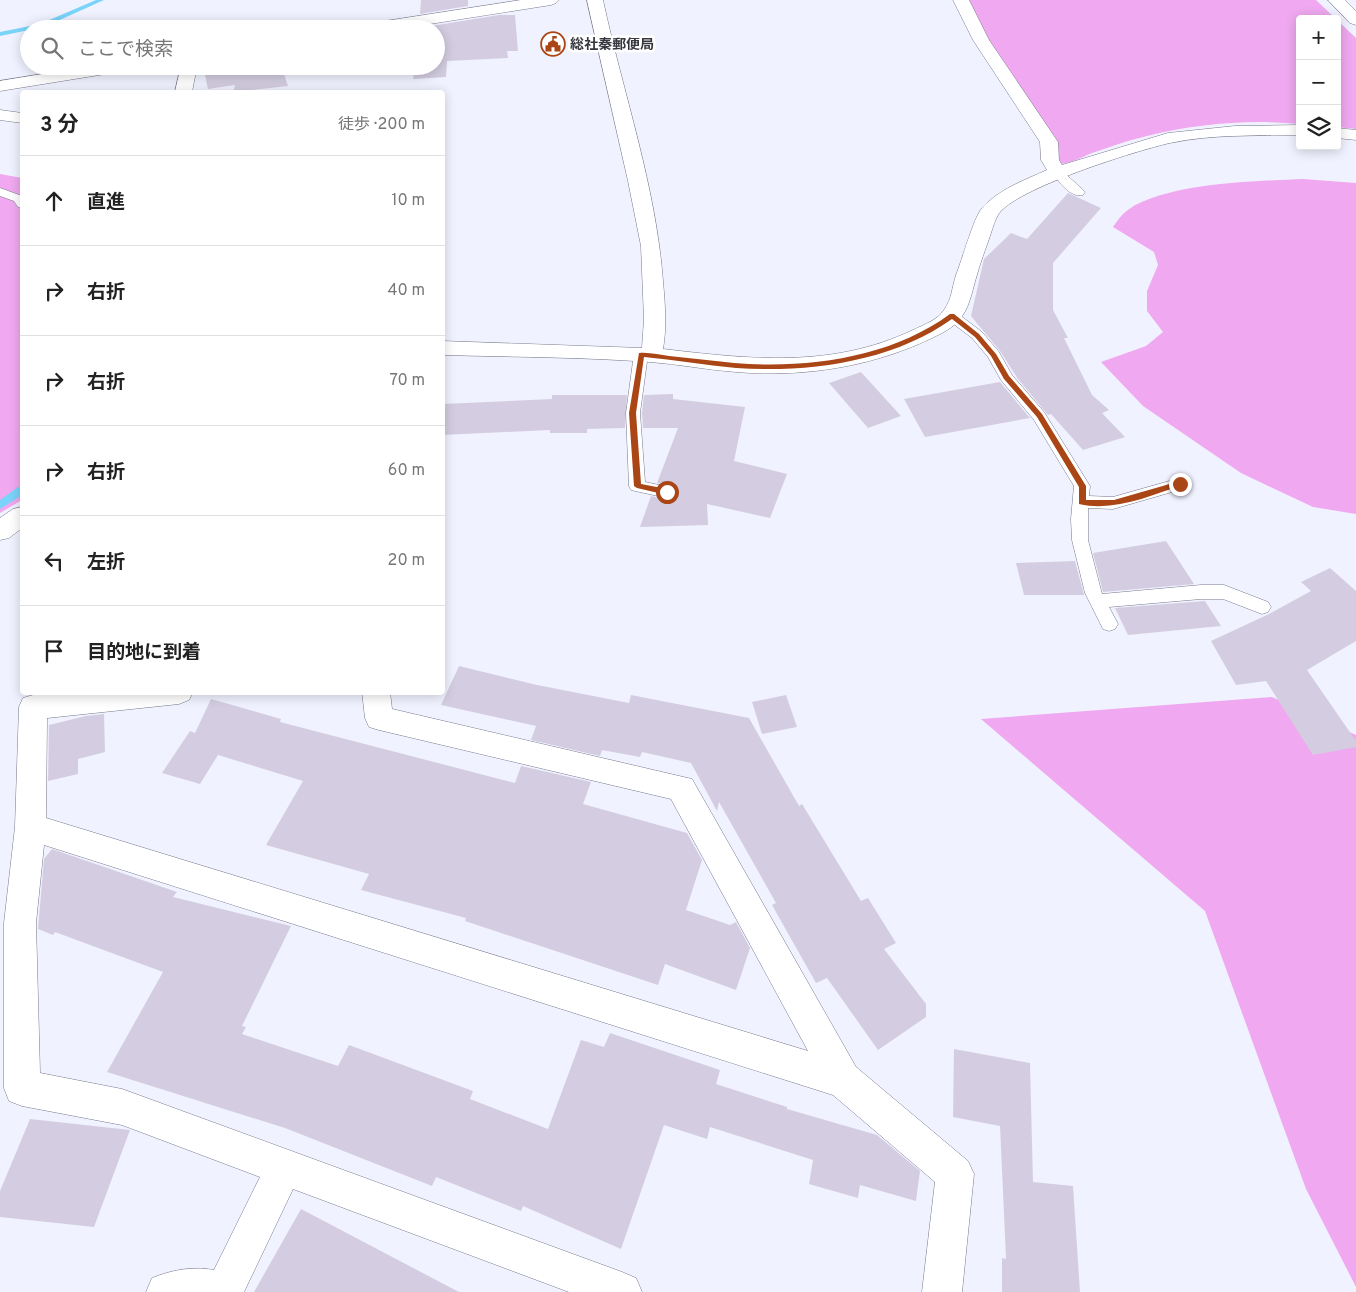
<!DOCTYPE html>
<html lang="ja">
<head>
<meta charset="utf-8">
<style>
	:root { --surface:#fff; --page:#f2f2f2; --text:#222; --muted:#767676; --line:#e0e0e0 }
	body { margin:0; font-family:Overpass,"Noto Sans JP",sans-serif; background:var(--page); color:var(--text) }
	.controls { position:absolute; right:15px; top:15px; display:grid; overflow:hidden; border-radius:5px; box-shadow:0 2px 12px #0003 }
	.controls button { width:45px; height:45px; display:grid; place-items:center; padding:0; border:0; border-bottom:1px solid var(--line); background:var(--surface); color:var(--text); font:25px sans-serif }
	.stop { position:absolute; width:15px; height:15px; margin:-11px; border:4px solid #aa4516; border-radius:50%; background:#fff }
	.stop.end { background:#aa4516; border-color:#fff; box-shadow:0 1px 5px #0008 }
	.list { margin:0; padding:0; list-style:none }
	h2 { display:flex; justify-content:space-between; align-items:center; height:65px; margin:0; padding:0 20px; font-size:21px }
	h2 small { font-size:16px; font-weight:400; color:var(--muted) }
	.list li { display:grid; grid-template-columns:32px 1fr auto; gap:15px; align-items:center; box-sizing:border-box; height:90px; padding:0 20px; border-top:1px solid var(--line) }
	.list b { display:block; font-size:19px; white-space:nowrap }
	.list em { font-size:16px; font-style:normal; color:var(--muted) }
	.icon { flex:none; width:28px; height:28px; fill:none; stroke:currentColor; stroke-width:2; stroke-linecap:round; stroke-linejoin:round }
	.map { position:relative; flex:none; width:1356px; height:1292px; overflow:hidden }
	.search { position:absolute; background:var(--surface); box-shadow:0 2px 12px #0003; left:20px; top:20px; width:425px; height:55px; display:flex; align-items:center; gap:12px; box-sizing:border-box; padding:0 18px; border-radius:28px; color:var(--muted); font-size:19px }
	.panel { position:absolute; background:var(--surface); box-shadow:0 2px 12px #0003; left:20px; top:90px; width:425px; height:605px; border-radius:5px }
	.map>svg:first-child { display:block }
	.green { fill:#f0a9f0 }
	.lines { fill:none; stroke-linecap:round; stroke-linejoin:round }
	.stream { fill:#7ad4f9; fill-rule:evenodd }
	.building { fill:#d4cde1 }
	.lane-casing { stroke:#76798c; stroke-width:1 }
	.street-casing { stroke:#76798c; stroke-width:1 }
	.lane { fill:#fff; fill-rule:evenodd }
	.street { fill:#fff; fill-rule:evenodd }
	.route { fill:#aa4516 }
	.labels { text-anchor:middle; stroke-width:5; stroke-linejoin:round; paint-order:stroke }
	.far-poi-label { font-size:14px; font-weight:bold; fill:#35363e; stroke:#fff; text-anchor:start }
</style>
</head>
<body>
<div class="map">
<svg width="1356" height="1292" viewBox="0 0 1356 1292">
	<rect width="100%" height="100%" fill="#f0f2ff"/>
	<path class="green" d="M 965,0 L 1316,0 L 1336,19 L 1300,19 L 1300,124 C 1250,119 1195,124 1147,136 C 1129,140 1110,147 1092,153 C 1080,158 1072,163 1060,164 Z
		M 1337,20 L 1356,38 L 1356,129 L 1337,127 Z
		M 0,174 L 22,178 L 22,500 L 0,513 Z
		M 1303,179 L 1356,183 L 1356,514 L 1313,507 L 1241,473 L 1143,406 L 1101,362 L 1146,346 L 1163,332 L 1147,311 L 1147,291 L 1158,265 L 1154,252 L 1113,227 C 1116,223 1119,218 1123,214 C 1156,183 1258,181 1303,179 Z
		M 1272,697 L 1356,735 L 1356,1287 L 1306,1189 L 1205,911 L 981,719 Z"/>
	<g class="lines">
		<path class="stream" d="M 96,0 L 104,0 L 44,27 L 29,29 L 29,30 L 0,36 L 0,32 L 40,24 Z
			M 18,487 L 22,487 L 22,495 L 0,509 L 0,500 Z"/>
	</g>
	<path class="building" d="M 421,0 L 468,0 L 468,6 L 420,14 Z
		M 499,15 L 515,15 L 518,51 L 507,51 L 508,58 L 447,61 L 446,77 L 413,79 L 415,66 L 436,66 L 436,29 L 419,28 Z
		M 279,23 L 282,29 L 235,29 L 256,27 Z
		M 203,66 L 301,66 L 303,70 L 284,74 L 288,86 L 233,92 L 235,85 L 208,89 Z
		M 1068,193 L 1101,208 L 1053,263 L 1053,310 L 1068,338 L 1064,338 L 1092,395 L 1109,410 L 1102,413 L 1125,437 L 1083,450 L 1051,414 L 1048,415 L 1018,379 L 1000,351 L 971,316 L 984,259 L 1011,233 L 1027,239 Z
		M 861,372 L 901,416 L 868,428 L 829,383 Z
		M 1000,382 L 1030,418 L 925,437 L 904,399 Z
		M 673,394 L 673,399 L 745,407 L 734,461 L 787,474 L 770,518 L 707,504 L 708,525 L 640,527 L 651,496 L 668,500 L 674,498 L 677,493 L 673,486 L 657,483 L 678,428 L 643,428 L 642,413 L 644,395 Z
		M 552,395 L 627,395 L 625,428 L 587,429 L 587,433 L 550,433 L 550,430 L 442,435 L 442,404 L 552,399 Z
		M 1166,541 L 1194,584 L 1103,592 L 1093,553 Z
		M 1075,561 L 1084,595 L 1024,595 L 1016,563 Z
		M 1330,568 L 1356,591 L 1356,641 L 1307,670 L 1356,741 L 1356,747 L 1313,755 L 1266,681 L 1236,685 L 1211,641 L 1269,614 L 1311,591 L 1301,582 Z
		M 1205,601 L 1221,626 L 1128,635 L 1115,608 Z
		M 459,666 L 537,685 L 629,703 L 631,695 L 749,718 L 799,806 L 802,804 L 861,901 L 868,898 L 896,943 L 884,949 L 926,1004 L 926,1017 L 878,1050 L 827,978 L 816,983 L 772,905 L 776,903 L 719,802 L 717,811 L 691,763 L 642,752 L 640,757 L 602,750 L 600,756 L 531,740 L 536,726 L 441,705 Z
		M 786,695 L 797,727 L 762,734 L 752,702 Z
		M 211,699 L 281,719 L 280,722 L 515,783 L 521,766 L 591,782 L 583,804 L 687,833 L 702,860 L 686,910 L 730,925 L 736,922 L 750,948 L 736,990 L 665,964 L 658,985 L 465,921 L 466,918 L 361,890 L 369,874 L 266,845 L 303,781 L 218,755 L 200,784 L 162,773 L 190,731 L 195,733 Z
		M 104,714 L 105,752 L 78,759 L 78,774 L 48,781 L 49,725 L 86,716 Z
		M 52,849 L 177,892 L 173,897 L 291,926 L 242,1026 L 246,1027 L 242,1034 L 338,1066 L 349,1045 L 473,1091 L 470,1099 L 548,1129 L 581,1040 L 604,1047 L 610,1033 L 720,1070 L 716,1084 L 787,1107 L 787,1109 L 877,1135 L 920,1171 L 916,1201 L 860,1185 L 858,1198 L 809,1184 L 813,1160 L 710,1127 L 707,1139 L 664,1125 L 621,1249 L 523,1206 L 521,1211 L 436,1177 L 432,1186 L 285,1128 L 107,1072 L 163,972 L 55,932 L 53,935 L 38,929 L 44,859 Z
		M 954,1049 L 1030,1063 L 1033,1182 L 1073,1186 L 1080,1292 L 1002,1292 L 1002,1258 L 1006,1259 L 1000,1126 L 953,1117 Z
		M 30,1119 L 130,1130 L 94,1227 L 0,1217 L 0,1191 Z
		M 301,1209 L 459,1292 L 254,1292 Z"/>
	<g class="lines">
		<g class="lane-casing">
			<path id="lane" d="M 1058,168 L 1062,169 C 1069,179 1078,184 1085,192 L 1083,195 C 1070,198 1059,182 1052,172 Z
				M 0,188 L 22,196 L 22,208 L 18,207 L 14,201 L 0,196 Z
				M 952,312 L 957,313 L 982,332 L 999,352 L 1012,375 L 1044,412 L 1090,486 L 1089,496 L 1113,497 L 1180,478 L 1186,480 L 1188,484 L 1186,488 L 1113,509 L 1088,508 L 1088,540 L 1102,594 L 1201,585 L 1224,585 L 1268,602 L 1271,607 L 1268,612 L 1262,614 L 1223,599 L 1201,599 L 1109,607 L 1118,624 L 1115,629 L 1109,631 L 1103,629 L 1085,593 L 1072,540 L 1071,519 L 1074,486 L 1034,420 L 1001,380 L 988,357 L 972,338 L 947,319 L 945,316 Z
				M 641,349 L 646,351 L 648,354 L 640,413 L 645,482 L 673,488 L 675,492 L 673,496 L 667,498 L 631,490 L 629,486 L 626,413 L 634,354 L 636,351 Z"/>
		</g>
		<g class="street-casing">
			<path id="street" d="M 521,0 L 559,0 L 556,3 L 551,5 L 398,29 L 358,29 L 360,26 L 366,24 Z
				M 587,0 L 603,0 C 623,93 656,186 663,281 C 665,304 667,327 663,349 C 749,359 831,369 913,330 C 923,325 938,320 944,310 C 952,299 952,287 956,275 C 962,260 974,217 982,208 C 999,189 1025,180 1047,170 L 1041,160 L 1040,142 L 973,40 L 953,0 L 969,0 L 989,40 L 1058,142 L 1059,160 L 1062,165 L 1168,133 L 1235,126 L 1300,125 L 1300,135 C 1257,136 1212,134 1170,143 C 1138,150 1013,189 998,215 C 995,220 993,227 991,233 C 986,248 980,263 976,278 C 969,303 967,320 942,333 C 879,366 806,378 736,372 C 707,370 679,364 650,362 C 581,357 511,357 442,355 L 442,341 L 642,348 L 644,319 L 641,246 L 628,181 Z
				M 1328,0 L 1345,0 L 1356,11 L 1356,25 L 1350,23 Z
				M 91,66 L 132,66 L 130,70 L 124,71 L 0,91 L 0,81 Z
				M 181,66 L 197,66 L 192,92 L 175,92 Z
				M 0,110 L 22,113 L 22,123 L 0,120 Z
				M 1337,128 L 1356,130 L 1356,140 L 1337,138 Z
				M 22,507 L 22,528 L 9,538 L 0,540 L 0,518 L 13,509 Z
				M 57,692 L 193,692 L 189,700 L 179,704 L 47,718 L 46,818 L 808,1051 L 671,799 L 379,730 L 369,727 L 365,718 L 362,692 L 390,692 L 392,709 L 692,779 L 856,1067 L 968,1161 L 974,1174 L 962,1292 L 922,1292 L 935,1182 L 833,1095 L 44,845 L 36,923 L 40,1073 L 122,1089 L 622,1272 L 636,1278 L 642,1292 L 569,1292 L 293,1189 L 244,1292 L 146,1292 L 152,1278 C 172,1270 192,1266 214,1270 L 260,1177 L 122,1125 L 22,1106 L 9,1101 L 4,1088 L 4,923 L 15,827 L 19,707 L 23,698 L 33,695 Z"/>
		</g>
		<use href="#lane" class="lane"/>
		<use href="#street" class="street"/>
	</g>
	<path class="route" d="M 950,314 L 954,314 L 979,334 L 996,354 L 1009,376 L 1042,414 L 1086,486 L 1086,500 L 1114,500 L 1180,481 L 1182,482 L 1182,485 C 1150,496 1114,512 1079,504 L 1079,487 L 1037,417 L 1004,379 L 991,356 L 975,337 L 952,319 C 892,362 808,373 736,368 C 705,365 675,360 644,357 L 636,413 L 641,484 L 667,489 L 671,492 L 667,495 L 637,488 L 634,486 L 629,413 L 639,353 C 649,352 660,355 669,356 C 691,358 713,361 734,363 C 807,369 890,358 950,314 Z"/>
	<defs>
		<g id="civic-ring" transform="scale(1.25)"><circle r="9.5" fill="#fff" stroke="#aa4516" stroke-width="1.5"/><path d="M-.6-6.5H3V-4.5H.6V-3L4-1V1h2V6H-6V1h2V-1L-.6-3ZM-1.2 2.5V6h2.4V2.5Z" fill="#aa4516"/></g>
	</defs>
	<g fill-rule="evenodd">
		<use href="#civic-ring" x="553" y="44"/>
	</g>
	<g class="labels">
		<g class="far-poi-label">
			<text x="570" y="49">総社秦郵便局</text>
		</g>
	</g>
</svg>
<div class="controls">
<button>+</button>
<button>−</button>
<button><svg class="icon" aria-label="layers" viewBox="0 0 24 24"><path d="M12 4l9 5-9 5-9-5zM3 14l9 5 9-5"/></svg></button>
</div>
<div class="stop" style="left:667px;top:492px"></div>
<div class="stop end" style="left:1180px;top:484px"></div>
<div class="search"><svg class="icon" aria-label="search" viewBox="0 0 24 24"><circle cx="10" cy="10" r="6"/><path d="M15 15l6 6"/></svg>ここで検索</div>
<section class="panel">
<h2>3 分<small>徒歩 · 200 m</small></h2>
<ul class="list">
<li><svg class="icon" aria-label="ahead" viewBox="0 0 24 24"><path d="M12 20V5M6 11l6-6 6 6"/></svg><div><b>直進</b></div><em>10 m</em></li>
<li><svg class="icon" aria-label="right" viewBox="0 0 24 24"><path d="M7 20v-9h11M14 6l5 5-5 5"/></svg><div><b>右折</b></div><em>40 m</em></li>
<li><svg class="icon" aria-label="right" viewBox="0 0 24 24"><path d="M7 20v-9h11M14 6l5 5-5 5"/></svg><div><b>右折</b></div><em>70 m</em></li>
<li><svg class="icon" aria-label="right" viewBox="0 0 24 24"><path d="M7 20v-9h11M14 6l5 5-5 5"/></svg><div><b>右折</b></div><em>60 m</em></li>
<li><svg class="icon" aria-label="left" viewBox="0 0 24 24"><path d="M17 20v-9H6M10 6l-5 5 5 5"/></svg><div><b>左折</b></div><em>20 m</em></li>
<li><svg class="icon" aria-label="arrive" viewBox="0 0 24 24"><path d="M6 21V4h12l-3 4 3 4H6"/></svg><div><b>目的地に到着</b></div></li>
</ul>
</section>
</div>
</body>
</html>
